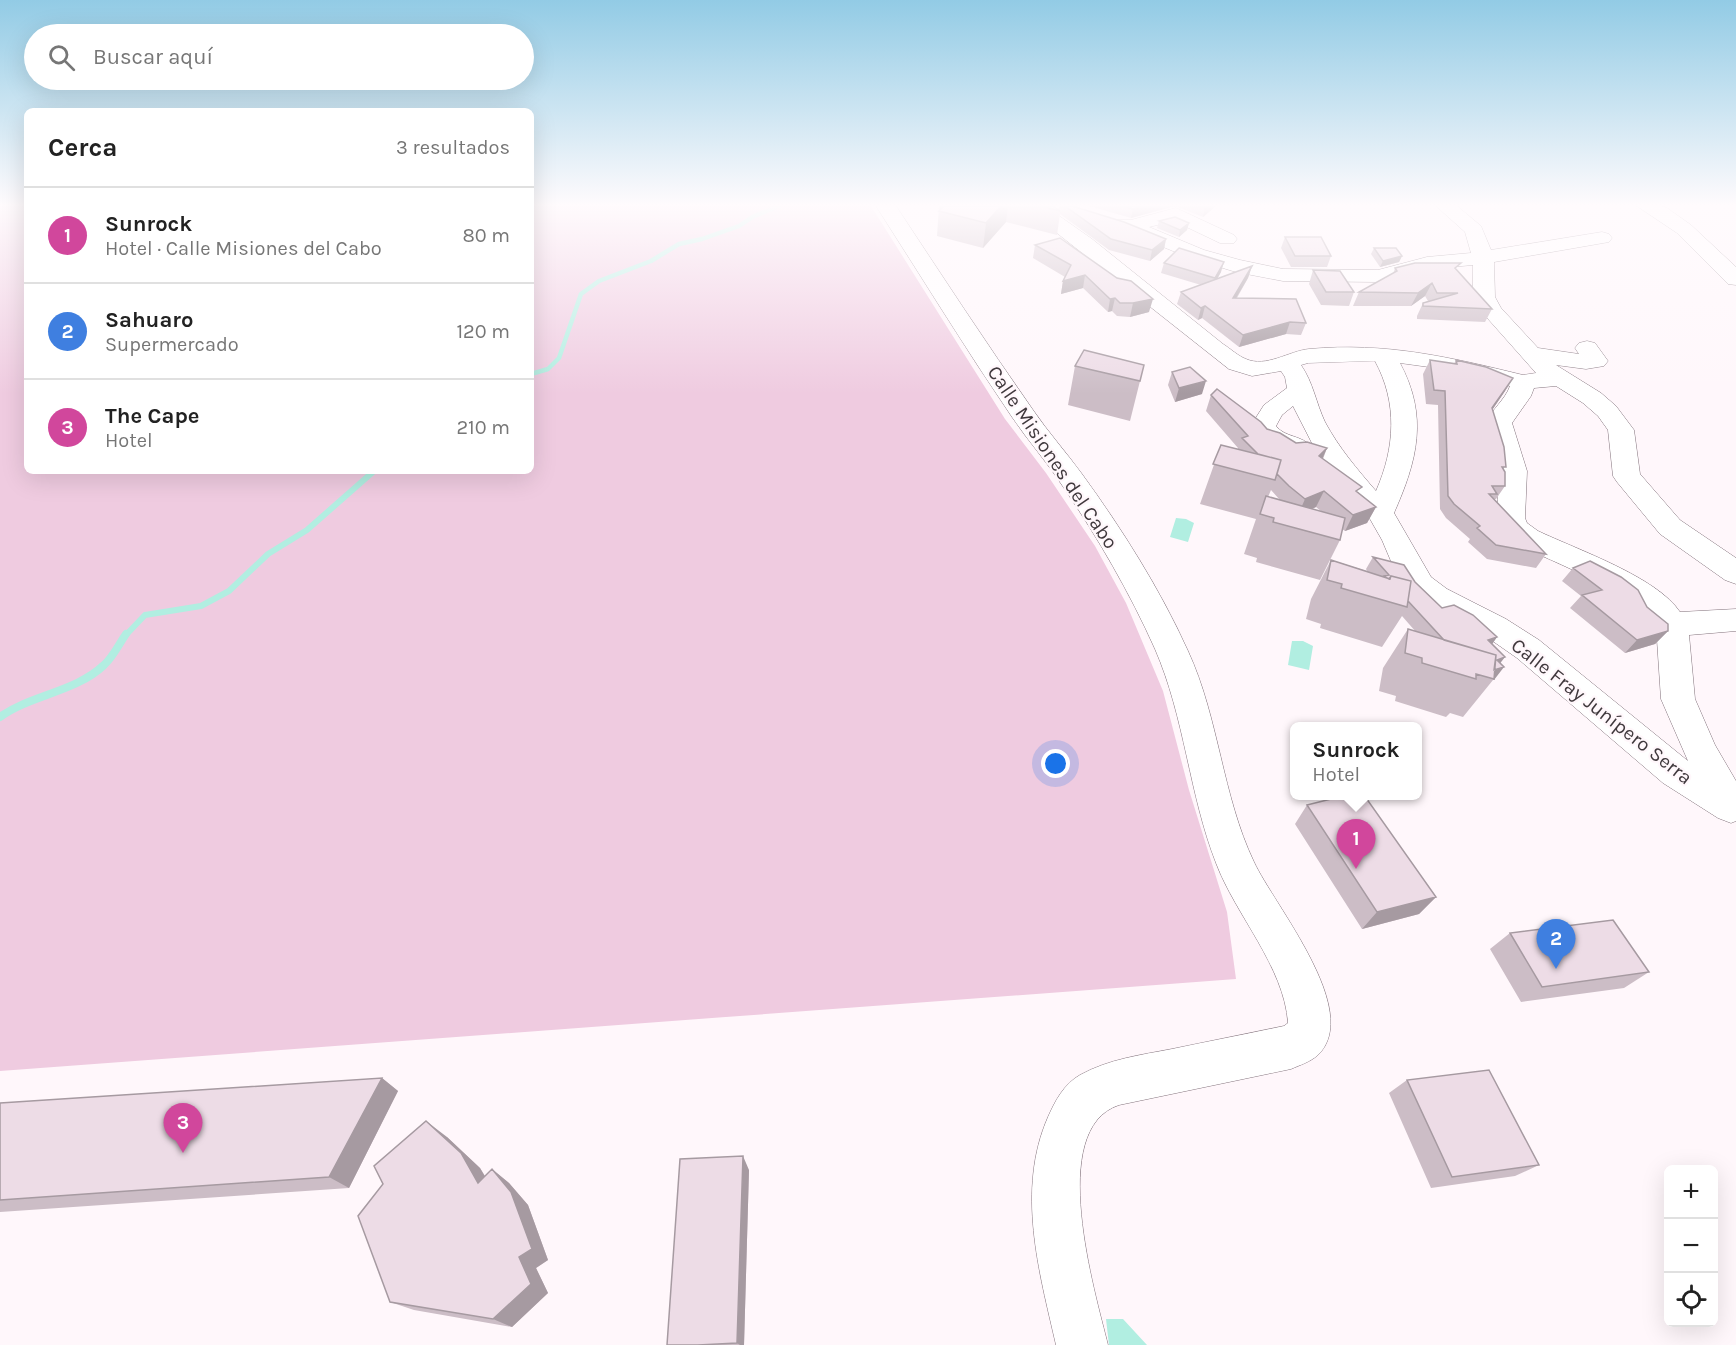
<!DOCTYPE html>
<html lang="es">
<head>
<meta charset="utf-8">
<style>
	:root { --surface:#fff; --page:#f6f6f6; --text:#222; --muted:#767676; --line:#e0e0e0; --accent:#488c7f }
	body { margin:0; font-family:Karla,sans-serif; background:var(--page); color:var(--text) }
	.controls { position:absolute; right:18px; bottom:18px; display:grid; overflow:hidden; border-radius:9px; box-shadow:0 6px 24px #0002 }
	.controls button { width:54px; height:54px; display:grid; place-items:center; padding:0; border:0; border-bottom:2px solid var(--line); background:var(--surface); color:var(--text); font:30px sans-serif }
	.you { position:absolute; left:1056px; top:764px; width:21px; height:21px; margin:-15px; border:4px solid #fff; border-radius:50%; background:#1a73e8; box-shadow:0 0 0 9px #1a73e833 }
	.badge { display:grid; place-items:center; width:39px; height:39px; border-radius:50%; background:var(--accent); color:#fff; font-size:20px; font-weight:700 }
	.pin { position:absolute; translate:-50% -50px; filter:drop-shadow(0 2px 3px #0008) }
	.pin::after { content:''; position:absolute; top:32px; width:21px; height:18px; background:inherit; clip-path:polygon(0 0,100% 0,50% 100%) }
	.popup { position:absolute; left:1290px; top:722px; width:132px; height:78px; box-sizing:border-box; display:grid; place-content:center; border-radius:9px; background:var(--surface); filter:drop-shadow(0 2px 4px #0005); font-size:20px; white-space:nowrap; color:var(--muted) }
	.popup b { font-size:22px; color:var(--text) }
	.popup::after { content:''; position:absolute; left:50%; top:100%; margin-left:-12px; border:12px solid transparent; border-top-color:var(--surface) }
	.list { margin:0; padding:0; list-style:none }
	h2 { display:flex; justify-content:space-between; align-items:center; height:78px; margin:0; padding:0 24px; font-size:26px }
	h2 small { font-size:20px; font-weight:400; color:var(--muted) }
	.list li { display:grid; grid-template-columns:39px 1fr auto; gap:18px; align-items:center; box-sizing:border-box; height:96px; padding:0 24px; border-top:2px solid var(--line) }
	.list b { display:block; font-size:22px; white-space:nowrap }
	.list p { margin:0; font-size:20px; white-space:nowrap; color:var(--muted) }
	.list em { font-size:20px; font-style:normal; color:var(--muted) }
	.icon { flex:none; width:33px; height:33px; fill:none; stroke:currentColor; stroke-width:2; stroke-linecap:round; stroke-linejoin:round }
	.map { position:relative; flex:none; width:1736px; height:1345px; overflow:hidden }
	.search { position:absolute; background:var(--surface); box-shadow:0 6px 24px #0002; left:24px; top:24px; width:510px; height:66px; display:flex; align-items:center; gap:15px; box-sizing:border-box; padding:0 21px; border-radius:33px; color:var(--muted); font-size:22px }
	.panel { position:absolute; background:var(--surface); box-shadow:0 6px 24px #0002; left:24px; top:108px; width:510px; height:366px; border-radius:9px }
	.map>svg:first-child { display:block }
	.green { fill:#efcbe0 }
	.water { fill:#b1eee1 }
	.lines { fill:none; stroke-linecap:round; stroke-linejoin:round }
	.stream-far2 { stroke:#b1eee1; stroke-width:4.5 }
	.stream-far1 { stroke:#b1eee1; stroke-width:6 }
	.stream { stroke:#b1eee1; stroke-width:8 }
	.minor-casing { stroke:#82727b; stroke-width:1 }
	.minor { fill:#fff; fill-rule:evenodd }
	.wall { fill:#ccbdc6; fill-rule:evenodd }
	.shaded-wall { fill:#a69aa1 }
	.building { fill:#eddce6; stroke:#a69aa1; stroke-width:1.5 }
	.labels { text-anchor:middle; stroke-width:4.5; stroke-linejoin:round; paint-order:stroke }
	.street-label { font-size:20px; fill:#40393d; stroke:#fff7fb }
</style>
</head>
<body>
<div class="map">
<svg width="1736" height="1345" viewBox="0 0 1736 1345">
	<rect width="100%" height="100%" fill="#fff7fb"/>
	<path class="green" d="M 0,206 L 27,206 L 27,471 L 531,471 L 531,206 L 871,206 L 1005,419 L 1046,473 L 1095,546 L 1126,603 L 1163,691 L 1189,790 L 1227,912 L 1236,979 L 0,1071 Z"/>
	<path class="water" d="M 1176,518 L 1186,519 L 1194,523 L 1188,542 L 1170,537 Z
		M 1292,641 L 1303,641 L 1313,646 L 1309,670 L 1288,665 Z
		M 1106,1319 L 1123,1319 L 1147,1345 L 1109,1345 Z"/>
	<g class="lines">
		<path class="stream-far2" d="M 531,374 L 548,369 L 559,358 L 581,294 L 599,281 L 651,261 L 679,244 L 702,239 L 739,226 L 754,216 L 779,206"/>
		<path class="stream-far1" d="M 125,636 L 145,615 L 201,606 L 229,591 L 268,554 L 307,530 L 374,471"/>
		<path class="stream" d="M 0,717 C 30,695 76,692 104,665 C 113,657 119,644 126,634"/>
		<g class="minor-casing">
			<path id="minor" d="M 876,206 L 896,206 C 941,274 986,343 1033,410 C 1048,432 1066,452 1082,474 C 1122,529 1160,589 1188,651 C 1219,718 1222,795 1254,862 C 1274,905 1363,1011 1318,1055 C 1310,1062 1300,1065 1291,1069 L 1119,1105 C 1046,1129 1095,1292 1108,1345 L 1056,1345 C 1039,1271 1016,1190 1048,1117 C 1055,1101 1064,1084 1080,1075 C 1109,1059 1141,1055 1172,1049 C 1209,1041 1247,1034 1284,1026 L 1288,1023 C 1284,966 1236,916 1216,863 C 1189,794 1185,718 1155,649 C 1130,593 1098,538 1064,488 C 1048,463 1028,441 1012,417 C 965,348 921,276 876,206 Z
				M 1023,206 L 1045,206 L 1092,239 L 1223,344 C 1231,349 1238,356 1246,359 C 1266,368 1289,351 1309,349 C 1386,342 1449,357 1523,375 L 1536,373 L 1481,311 L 1473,297 L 1473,265 L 1428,269 L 1379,282 L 1283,281 L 1236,272 L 1190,258 L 1117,228 L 1114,224 L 1117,220 L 1131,220 L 1176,208 L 1234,235 L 1237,239 L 1234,243 L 1220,243 L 1174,221 L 1149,227 L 1204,250 L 1240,260 L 1283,269 L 1378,270 L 1427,257 L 1471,253 L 1465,232 L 1436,206 L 1457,206 L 1481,226 L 1491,250 L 1602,232 L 1609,234 L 1612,238 L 1609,242 L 1494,262 L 1495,297 L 1501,308 L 1538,348 L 1579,354 L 1575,348 L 1579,343 L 1587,341 L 1595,343 L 1608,361 L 1604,366 L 1586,369 L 1556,365 L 1601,393 L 1616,406 L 1634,430 L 1640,474 L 1680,520 L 1736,558 L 1736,584 L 1725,580 L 1660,534 L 1617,482 L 1613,476 L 1608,430 L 1598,416 L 1583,403 L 1556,386 L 1534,388 L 1531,396 L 1512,423 L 1527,471 L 1525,518 L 1527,523 L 1538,531 C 1578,550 1657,577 1680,612 L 1736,609 L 1736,631 L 1689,635 L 1695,699 L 1715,745 L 1736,781 L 1736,821 L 1731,823 L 1718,818 L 1663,783 L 1517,658 L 1484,635 L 1425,605 L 1409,593 L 1396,573 L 1382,540 L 1370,519 L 1319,457 L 1293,406 L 1282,415 L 1276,426 C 1285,438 1303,435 1311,447 L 1307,453 C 1285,458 1262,444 1250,427 L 1264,405 L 1287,388 L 1285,377 L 1281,371 L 1252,376 L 1229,369 ZM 1375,361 C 1398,403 1395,448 1376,491 C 1357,469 1339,448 1325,422 C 1316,403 1313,382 1301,365 L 1308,363 ZM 1400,363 L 1429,367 L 1510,386 C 1505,400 1492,409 1486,423 C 1490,439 1499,457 1499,473 C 1500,506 1488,521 1518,545 C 1554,562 1636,594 1656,625 L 1661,699 L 1688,761 L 1539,640 L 1506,619 L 1447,589 L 1431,577 L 1394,513 C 1417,461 1429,417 1400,363 Z
				M 1637,206 L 1662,206 L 1667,208 L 1691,225 L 1736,267 L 1736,285 L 1728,284 L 1677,233 Z"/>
		</g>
		<use href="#minor" class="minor"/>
	</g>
	<path class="wall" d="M 939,206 L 1053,206 L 1058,210 L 1059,206 L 1072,206 L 1166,239 L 1164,249 L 1150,261 L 1109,250 L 1060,214 L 1057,235 L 1006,222 L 983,248 L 937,236 Z
		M 1089,206 L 1216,206 L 1203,217 L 1175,206 L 1131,218 Z
		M 1159,221 L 1189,223 L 1187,230 L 1179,237 L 1157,228 Z
		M 1285,237 L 1331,256 L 1327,267 L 1291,267 L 1281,248 Z
		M 1060,238 L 1149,312 L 1130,317 L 1117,316 L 1112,311 L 1108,312 L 1083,288 L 1061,294 L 1063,281 L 1065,277 L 1033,258 L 1035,245 Z
		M 1374,248 L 1402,256 L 1399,262 L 1380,267 L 1371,254 Z
		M 1164,263 L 1221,272 L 1217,279 L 1252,266 L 1248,278 L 1237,298 L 1306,323 L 1301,335 L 1286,334 L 1239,347 L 1202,318 L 1198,320 L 1177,304 L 1181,292 L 1201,285 L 1161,273 Z
		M 1395,268 L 1458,271 L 1492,309 L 1485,322 L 1417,319 L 1417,316 L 1423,303 L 1428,301 L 1425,296 L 1411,306 L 1353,306 L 1359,292 L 1393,274 Z
		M 1313,270 L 1354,292 L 1349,306 L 1321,305 L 1309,284 Z
		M 1430,360 L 1454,364 L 1456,360 L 1505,391 L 1492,410 L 1504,470 L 1505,486 L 1496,499 L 1494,499 L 1546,554 L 1536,568 L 1487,559 L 1468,542 L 1470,539 L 1446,518 L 1440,509 L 1438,405 L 1426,404 L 1423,374 Z
		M 1144,365 L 1130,421 L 1068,405 L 1075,366 Z
		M 1172,372 L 1202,394 L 1175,402 L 1168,385 Z
		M 1211,395 L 1267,429 L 1296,443 L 1327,448 L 1323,459 L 1359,493 L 1376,507 L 1367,523 L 1345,531 L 1342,529 L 1340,540 L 1320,580 L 1256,562 L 1257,558 L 1244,554 L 1256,519 L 1200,504 L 1221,445 L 1238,449 L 1238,448 L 1206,411 ZM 1271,490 L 1280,500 L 1268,497 ZM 1316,507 L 1322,512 L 1312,509 Z
		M 1373,557 L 1415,582 L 1442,608 L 1497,637 L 1492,644 L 1500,663 L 1494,680 L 1493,680 L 1463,717 L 1450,713 L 1446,717 L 1395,701 L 1396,696 L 1379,691 L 1383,668 L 1408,629 L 1416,632 L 1402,616 L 1382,647 L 1320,628 L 1321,624 L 1306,619 L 1311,599 L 1331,560 L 1367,571 L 1366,569 Z
		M 1573,568 L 1647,607 L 1668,631 L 1655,644 L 1625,653 L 1570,608 L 1581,596 L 1562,581 Z
		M 1307,805 L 1436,897 L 1419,914 L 1362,929 L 1295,824 Z
		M 1510,933 L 1649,972 L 1624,988 L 1521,1002 L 1490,949 Z
		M 382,1078 L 398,1091 L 349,1188 L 0,1212 L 0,1103 Z
		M 1407,1080 L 1539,1165 L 1515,1176 L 1431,1188 L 1389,1093 Z
		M 447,1137 L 480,1168 L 485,1176 L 492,1169 L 509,1183 L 528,1205 L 548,1260 L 536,1268 L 548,1293 L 512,1327 L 414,1310 L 390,1302 Z
		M 749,1170 L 744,1345 L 667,1345 Z"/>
	<path class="shaded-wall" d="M 1001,206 L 1008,206 L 1006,222 L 983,248 L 986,223 Z
		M 1145,206 L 1175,206 L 1131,218 L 1133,209 Z
		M 1208,206 L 1216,206 L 1203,217 L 1205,208 Z
		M 1189,223 L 1187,230 L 1179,237 L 1180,230 Z
		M 1166,239 L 1164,249 L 1150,261 L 1152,250 Z
		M 1402,256 L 1399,262 L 1380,267 L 1383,261 Z
		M 1224,262 L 1221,272 L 1212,288 L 1215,278 Z
		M 1252,266 L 1248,278 L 1229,310 L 1233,298 Z
		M 1085,275 L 1083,288 L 1061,294 L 1063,281 Z
		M 1432,283 L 1425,296 L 1411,306 L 1418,293 Z
		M 1115,298 L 1112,311 L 1108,312 L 1110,299 Z
		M 1153,299 L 1149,312 L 1130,317 L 1133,303 Z
		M 1205,306 L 1202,318 L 1198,320 L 1201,308 Z
		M 1290,322 L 1286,334 L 1239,347 L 1243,335 Z
		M 1513,378 L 1505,391 L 1484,422 L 1492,408 Z
		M 1206,381 L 1202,394 L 1175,402 L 1179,388 Z
		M 1327,448 L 1320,464 L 1319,456 Z
		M 1324,491 L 1316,507 L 1298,515 L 1305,499 Z
		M 1376,507 L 1367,523 L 1345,531 L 1353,515 Z
		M 1668,631 L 1655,644 L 1625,653 L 1637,640 Z
		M 1497,637 L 1488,650 L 1488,640 Z
		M 1505,657 L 1495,670 L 1504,667 L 1494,680 L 1493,680 L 1494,679 L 1488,672 L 1497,660 Z
		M 1436,897 L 1419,914 L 1362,929 L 1377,912 Z
		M 382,1078 L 398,1091 L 349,1188 L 329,1177 Z
		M 426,1121 L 447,1137 L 480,1168 L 497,1197 L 478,1183 Z
		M 743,1156 L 749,1170 L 744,1345 L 740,1345 L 737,1343 Z
		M 492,1169 L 509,1183 L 528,1205 L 548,1260 L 536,1268 L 548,1293 L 512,1327 L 493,1319 L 519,1257 Z"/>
	<path class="building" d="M 939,206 L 1001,206 L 986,223 L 939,211 L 943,207 Z
		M 1041,206 L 1053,206 L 1060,211 Z
		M 1065,206 L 1072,206 L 1124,222 L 1166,239 L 1152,250 L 1111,239 Z
		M 1121,206 L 1145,206 L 1133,209 Z
		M 1198,206 L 1208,206 L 1205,208 Z
		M 1175,217 L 1189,223 L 1180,230 L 1159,221 Z
		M 1285,237 L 1321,237 L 1331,256 L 1295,256 Z
		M 1060,238 L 1117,278 L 1131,281 L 1153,299 L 1133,303 L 1120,303 L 1115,298 L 1110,299 L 1085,275 L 1063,281 L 1071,265 L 1035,245 Z
		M 1179,248 L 1224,262 L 1215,278 L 1164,263 Z
		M 1374,248 L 1396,248 L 1402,256 L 1383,261 Z
		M 1415,263 L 1461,263 L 1455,268 L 1492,309 L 1423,306 L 1423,303 L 1458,293 L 1437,293 L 1432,283 L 1418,293 L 1359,292 L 1397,271 L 1395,268 Z
		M 1252,266 L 1233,298 L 1296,299 L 1306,323 L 1290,322 L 1243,335 L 1205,306 L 1201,308 L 1181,292 Z
		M 1313,270 L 1340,271 L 1354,292 L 1326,292 Z
		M 1084,350 L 1144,365 L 1140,381 L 1075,366 Z
		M 1430,360 L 1457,364 L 1456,360 L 1486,367 L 1513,378 L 1492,408 L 1504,447 L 1506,467 L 1502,467 L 1505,472 L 1505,486 L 1492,486 L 1497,494 L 1489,494 L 1546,554 L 1496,545 L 1477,528 L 1480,526 L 1454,504 L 1448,496 L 1445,391 L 1434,390 Z
		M 1190,367 L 1206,381 L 1179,388 L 1172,372 Z
		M 1217,389 L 1261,422 L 1267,429 L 1280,433 L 1296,443 L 1307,442 L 1327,448 L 1319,456 L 1362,487 L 1356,491 L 1376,507 L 1353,515 L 1324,491 L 1305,499 L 1289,486 L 1277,474 L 1281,460 L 1258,454 L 1242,438 L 1248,436 L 1211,395 Z
		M 1221,445 L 1281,460 L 1275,480 L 1213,464 Z
		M 1266,496 L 1345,518 L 1340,540 L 1273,522 L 1274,518 L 1260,514 Z
		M 1373,557 L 1404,565 L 1415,582 L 1442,608 L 1454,605 L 1473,615 L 1497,637 L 1488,640 L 1505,657 L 1497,660 L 1504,667 L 1494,670 L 1496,655 L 1444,640 L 1408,601 L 1411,581 L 1391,576 L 1389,579 L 1385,577 L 1384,576 L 1389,575 Z
		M 1331,560 L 1390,579 L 1391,576 L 1411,581 L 1407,607 L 1341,588 L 1342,584 L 1327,580 Z
		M 1590,561 L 1621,577 L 1638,590 L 1647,607 L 1668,624 L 1668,631 L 1637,640 L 1582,595 L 1602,590 L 1573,568 Z
		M 1408,629 L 1496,655 L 1494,679 L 1476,674 L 1476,679 L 1422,663 L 1422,658 L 1405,653 Z
		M 1347,795 L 1364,795 L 1436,897 L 1377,912 L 1307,805 Z
		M 1613,920 L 1649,972 L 1542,987 L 1510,933 Z
		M 1489,1070 L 1539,1165 L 1452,1177 L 1407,1080 Z
		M 382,1078 L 329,1177 L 0,1200 L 0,1103 Z
		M 426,1121 L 461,1153 L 478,1183 L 492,1169 L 511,1192 L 532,1249 L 519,1257 L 531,1284 L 493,1319 L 390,1302 L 358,1216 L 383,1184 L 374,1166 Z
		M 743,1156 L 737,1343 L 698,1345 L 667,1345 L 680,1159 Z"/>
	<linearGradient id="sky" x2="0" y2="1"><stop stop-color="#92cbe5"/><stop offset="0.52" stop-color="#fffbfd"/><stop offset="1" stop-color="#fffbfd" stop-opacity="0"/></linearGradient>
	<rect width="1736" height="394" fill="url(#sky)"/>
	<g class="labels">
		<g class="street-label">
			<text transform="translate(1053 457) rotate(56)" y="7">Calle Misiones del Cabo</text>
			<text transform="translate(1602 711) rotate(38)" y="7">Calle Fray Junípero Serra</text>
		</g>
	</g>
</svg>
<div class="controls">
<button>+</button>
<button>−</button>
<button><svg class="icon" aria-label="locate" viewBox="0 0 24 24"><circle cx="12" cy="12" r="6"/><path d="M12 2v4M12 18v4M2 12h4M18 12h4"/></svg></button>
</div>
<div class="you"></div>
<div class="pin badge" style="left:1356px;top:869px;background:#d1479c">1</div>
<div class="popup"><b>Sunrock</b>Hotel</div>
<div class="pin badge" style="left:1556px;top:969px;background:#3f7fe0">2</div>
<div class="pin badge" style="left:183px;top:1153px;background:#d1479c">3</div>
<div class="search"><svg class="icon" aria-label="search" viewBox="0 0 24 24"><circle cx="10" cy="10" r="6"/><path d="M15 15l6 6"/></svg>Buscar aquí</div>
<section class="panel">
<h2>Cerca<small>3 resultados</small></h2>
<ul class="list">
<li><span class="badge" style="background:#d1479c">1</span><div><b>Sunrock</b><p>Hotel · Calle Misiones del Cabo</p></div><em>80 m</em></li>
<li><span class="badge" style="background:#3f7fe0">2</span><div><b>Sahuaro</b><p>Supermercado</p></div><em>120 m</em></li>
<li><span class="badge" style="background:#d1479c">3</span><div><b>The Cape</b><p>Hotel</p></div><em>210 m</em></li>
</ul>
</section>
</div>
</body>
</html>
